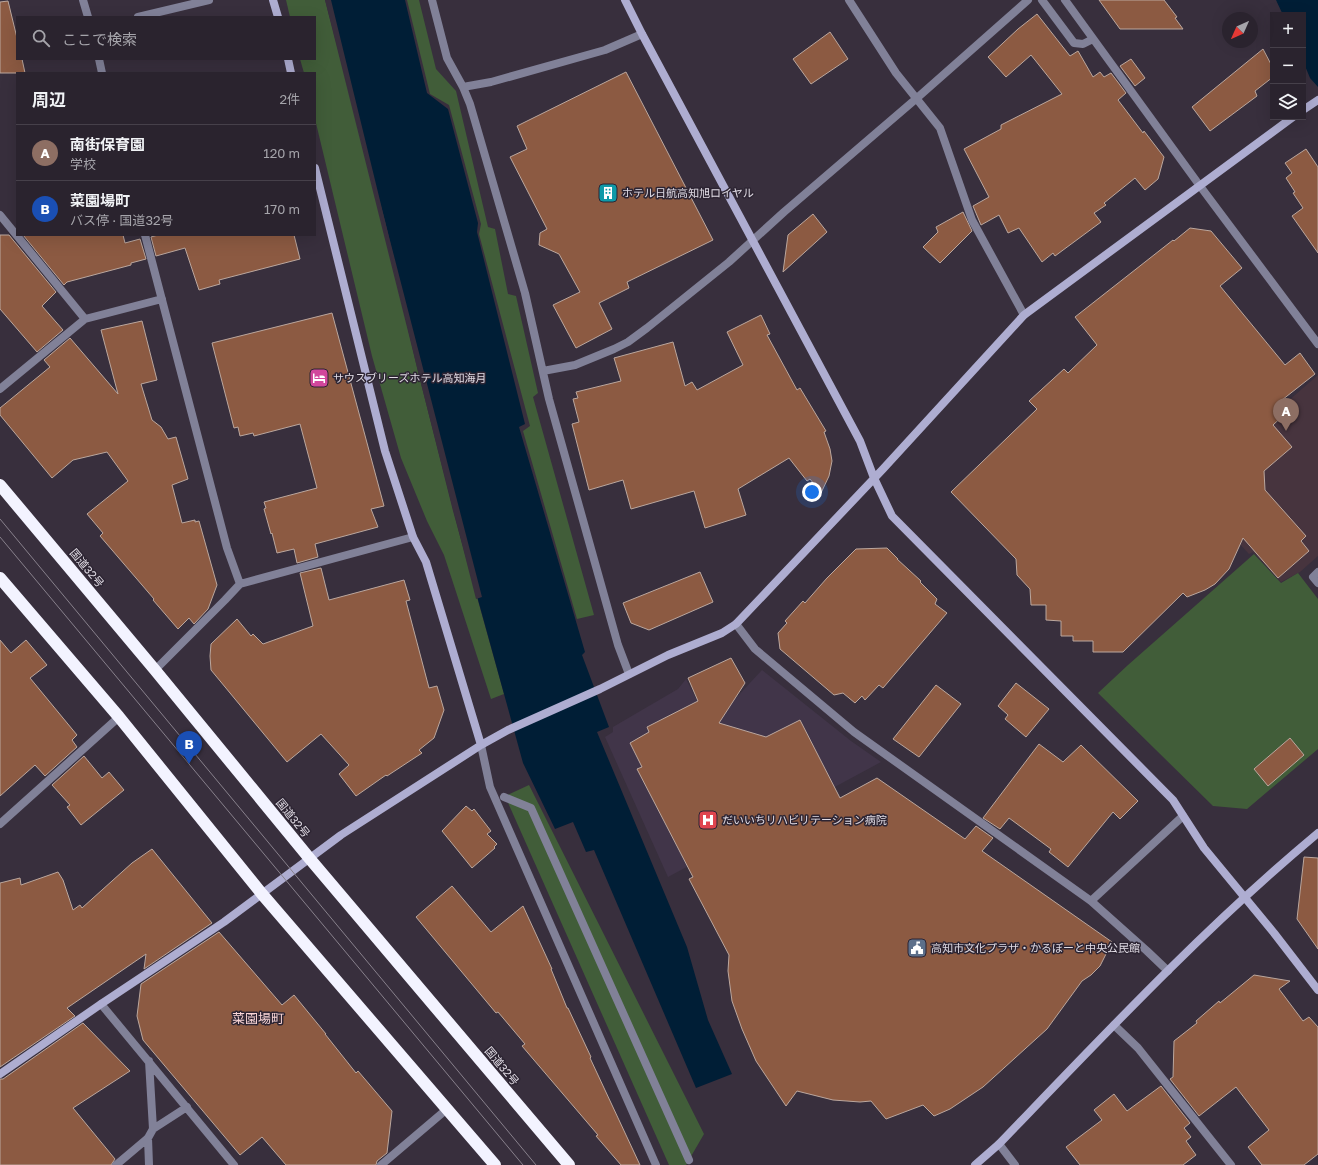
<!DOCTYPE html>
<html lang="ja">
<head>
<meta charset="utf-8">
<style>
	:root { --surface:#2a232e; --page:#362f3a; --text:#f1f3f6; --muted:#a5a4aa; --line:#46404a; --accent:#95b2f1 }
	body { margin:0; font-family:"Golos Text","Noto Sans JP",sans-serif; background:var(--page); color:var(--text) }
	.controls { position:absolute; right:12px; top:12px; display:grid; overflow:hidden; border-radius:0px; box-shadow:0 4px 16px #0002 }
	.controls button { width:36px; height:36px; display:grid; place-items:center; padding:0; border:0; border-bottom:1px solid var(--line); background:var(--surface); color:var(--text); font:20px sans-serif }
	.compass { position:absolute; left:1222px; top:12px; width:36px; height:36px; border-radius:50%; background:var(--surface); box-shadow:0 4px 16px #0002; rotate:225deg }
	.you { position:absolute; left:812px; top:492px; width:14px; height:14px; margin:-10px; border:3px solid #fff; border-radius:50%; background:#1a73e8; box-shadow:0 0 0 6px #1a73e833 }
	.badge { display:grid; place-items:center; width:26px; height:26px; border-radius:50%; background:var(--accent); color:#fff; font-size:13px; font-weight:700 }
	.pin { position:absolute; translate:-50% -33px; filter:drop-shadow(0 1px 2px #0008) }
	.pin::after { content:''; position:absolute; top:21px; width:14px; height:12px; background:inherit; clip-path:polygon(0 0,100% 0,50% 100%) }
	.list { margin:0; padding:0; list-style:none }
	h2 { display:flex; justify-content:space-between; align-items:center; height:52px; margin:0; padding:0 16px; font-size:17px }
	h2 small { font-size:13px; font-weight:400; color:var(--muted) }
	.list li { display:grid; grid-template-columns:26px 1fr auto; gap:12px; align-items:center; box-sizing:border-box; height:56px; padding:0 16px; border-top:1px solid var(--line) }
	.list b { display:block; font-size:15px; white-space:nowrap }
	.list p { margin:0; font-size:13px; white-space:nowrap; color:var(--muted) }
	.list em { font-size:13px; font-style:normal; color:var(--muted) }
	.icon { flex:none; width:22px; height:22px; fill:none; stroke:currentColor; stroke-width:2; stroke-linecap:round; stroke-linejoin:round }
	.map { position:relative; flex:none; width:1318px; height:1165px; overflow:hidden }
	.search { position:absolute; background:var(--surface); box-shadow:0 4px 16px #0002; left:16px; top:16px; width:300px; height:44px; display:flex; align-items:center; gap:10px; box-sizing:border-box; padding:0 14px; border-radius:0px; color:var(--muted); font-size:15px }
	.panel { position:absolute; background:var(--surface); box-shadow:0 4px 16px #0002; left:16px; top:72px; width:300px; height:164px; border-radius:0px }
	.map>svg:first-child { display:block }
	.built { fill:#413549 }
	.education { fill:#47343e }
	.green { fill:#415d39 }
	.water { fill:#001e36 }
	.pier { fill:#382f3d }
	.building { fill:#8c5a42; stroke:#bba79e }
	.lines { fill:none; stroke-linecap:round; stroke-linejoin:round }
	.street { stroke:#818198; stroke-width:8 }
	.secondary { stroke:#aeadd1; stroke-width:8 }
	.highway { stroke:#f3f3ff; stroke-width:12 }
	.tram { stroke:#88818c; stroke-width:1 }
	.labels { text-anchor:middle; stroke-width:3; stroke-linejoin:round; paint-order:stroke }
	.poi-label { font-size:11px; fill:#e0dbe4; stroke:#2d2533; text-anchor:start }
	.street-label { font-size:11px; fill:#e0dbe4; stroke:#2d2533 }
	.quarter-label { font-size:13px; fill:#f9d5d6; stroke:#2d2533 }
</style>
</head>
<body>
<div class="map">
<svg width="1318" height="1165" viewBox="0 0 1318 1165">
	<rect width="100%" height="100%" fill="#382f3d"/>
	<path class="built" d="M 762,670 L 851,741 L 881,762 L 668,877 L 605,737 L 613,732 L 613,727 L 678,689 L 686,679 L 701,708 L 736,698 Z"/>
	<path class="education" d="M 1318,375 L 1318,556 L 1300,572 L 1281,582 L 1253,552 L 1249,554 L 1188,488 Z"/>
	<path class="green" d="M 286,0 L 325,0 L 453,511 L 504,694 L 491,699 L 444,555 L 427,521 L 401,458 L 372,356 L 315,119 L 315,73 L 304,73 L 300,59 L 315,59 L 315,17 L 290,17 Z
		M 407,0 L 419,0 L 436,69 L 456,91 L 488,227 L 495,229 L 508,294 L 516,296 L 538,393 L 533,397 L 594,615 L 577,619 L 523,431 L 530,426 L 479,234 L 481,224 L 449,105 L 430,94 Z
		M 1254,554 L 1281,583 L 1298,573 L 1318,599 L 1318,749 L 1247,809 L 1213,806 L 1098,693 L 1128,665 Z
		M 529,785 L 704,1134 L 686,1165 L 669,1165 L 505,796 Z"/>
	<path class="water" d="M 326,0 L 405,0 L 427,93 L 448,109 L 478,223 L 477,232 L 525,424 L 519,427 L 585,652 L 582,655 L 609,727 L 597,732 L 687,947 L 708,1020 L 732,1074 L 696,1088 L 594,850 L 586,852 L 573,822 L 555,829 L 523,763 L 461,538 L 385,221 Z
		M 1276,0 L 1318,0 L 1318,87 L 1310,78 L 1303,61 L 1303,15 L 1283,15 Z"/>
	<path class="pier" d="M 325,0 L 331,0 L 385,221 L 482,597 L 476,599 L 418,372 L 383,221 Z"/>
	<path class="building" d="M 1099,0 L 1164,0 L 1177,17 L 1175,18 L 1183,29 L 1120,29 Z
		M 8,1 L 17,38 L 17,59 L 22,59 L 25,73 L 0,73 L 0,2 Z
		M 1037,14 L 1070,56 L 1078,51 L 1093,77 L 1100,72 L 1104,77 L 1111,73 L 1126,93 L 1118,100 L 1143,133 L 1144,131 L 1164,157 L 1158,179 L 1145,190 L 1135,178 L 1104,203 L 1106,205 L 1094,213 L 1101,222 L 1055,256 L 1053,253 L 1042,262 L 1019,228 L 1008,233 L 999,215 L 981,225 L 973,206 L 989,197 L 964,149 L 1001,129 L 1001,125 L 1062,94 L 1031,55 L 1006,77 L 988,57 L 1018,29 Z
		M 830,32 L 848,59 L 811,84 L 793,59 Z
		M 1263,49 L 1273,68 L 1273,77 L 1255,91 L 1257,96 L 1210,131 L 1192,107 Z
		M 1131,59 L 1145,78 L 1135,86 L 1120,66 Z
		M 626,72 L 713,240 L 627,282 L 629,288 L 599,303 L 612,329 L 576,348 L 553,305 L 580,292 L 559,254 L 539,245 L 540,233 L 547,229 L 510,157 L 527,149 L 517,126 Z
		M 1306,149 L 1318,167 L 1318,253 L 1292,216 L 1303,208 L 1293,193 L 1295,192 L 1286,178 L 1292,173 L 1285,163 Z
		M 963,212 L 972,231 L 940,263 L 923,247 L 938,232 L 936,227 Z
		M 813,214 L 827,232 L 783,272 L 788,235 Z
		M 1190,228 L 1211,231 L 1242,268 L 1220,286 L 1285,365 L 1300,353 L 1315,374 L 1282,400 L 1290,409 L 1273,425 L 1292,447 L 1264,471 L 1265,490 L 1306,536 L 1301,541 L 1309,551 L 1278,578 L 1243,538 L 1229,569 L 1215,584 L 1205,590 L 1187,597 L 1183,593 L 1123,652 L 1093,652 L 1093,641 L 1073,641 L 1073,636 L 1061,636 L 1061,621 L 1046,620 L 1046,605 L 1031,605 L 1030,589 L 1017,575 L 1016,559 L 951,492 L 1037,409 L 1029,401 L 1064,369 L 1068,373 L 1097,345 L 1075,317 L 1173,240 L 1174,241 Z
		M 0,235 L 9,235 L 56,292 L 42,306 L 63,330 L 37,352 L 0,309 Z
		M 23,235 L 123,235 L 125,243 L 140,239 L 146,259 L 131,263 L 131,265 L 67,282 L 64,285 Z
		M 158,235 L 294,235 L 300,259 L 219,280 L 220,284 L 199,290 L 185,248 L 156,256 L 151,237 Z
		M 332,313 L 384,506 L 371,509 L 378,527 L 315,544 L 318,557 L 297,563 L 294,549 L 277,553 L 272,533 L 271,534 L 264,509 L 266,508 L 264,502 L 317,488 L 300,424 L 254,436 L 253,433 L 240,436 L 238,427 L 234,428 L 212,343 Z
		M 761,315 L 770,334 L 767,335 L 797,390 L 800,388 L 826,431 L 824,432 L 830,449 L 832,461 L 829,476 L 821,493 L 810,479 L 807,481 L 789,458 L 738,489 L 746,515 L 705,528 L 694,491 L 631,509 L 623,480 L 589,490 L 572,424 L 579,422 L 573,399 L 578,398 L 576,392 L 621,381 L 614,358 L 673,342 L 685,386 L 692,382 L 697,390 L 743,365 L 727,332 Z
		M 142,321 L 157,380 L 141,384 L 152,420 L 161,427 L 168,439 L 176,437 L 188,479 L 172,485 L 182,523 L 195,520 L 195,522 L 199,521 L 217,585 L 208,609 L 194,624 L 189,618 L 178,629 L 153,600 L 154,599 L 100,536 L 103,533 L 87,514 L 128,481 L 107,452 L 73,460 L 52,478 L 0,415 L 0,408 L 50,367 L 44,360 L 70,338 L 118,394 L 101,330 Z
		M 887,548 L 898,559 L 897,559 L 921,581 L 920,582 L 937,599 L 935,604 L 947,613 L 883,688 L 879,685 L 865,700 L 862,696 L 855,703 L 843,693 L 834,695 L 780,649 L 778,633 L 787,623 L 785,621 L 803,601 L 805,603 L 827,578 L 856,549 Z
		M 321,568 L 329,600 L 404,580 L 410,600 L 406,601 L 429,688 L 437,686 L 444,710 L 434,738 L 419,750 L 422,753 L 387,776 L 386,775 L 356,796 L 339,774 L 349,765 L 321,734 L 287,762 L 211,670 L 210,656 L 211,644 L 237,619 L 251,636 L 253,634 L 263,644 L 313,626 L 300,573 Z
		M 700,572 L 713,602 L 649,630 L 631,623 L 623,603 Z
		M 0,640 L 11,653 L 26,640 L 47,665 L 30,678 L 77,735 L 72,740 L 77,747 L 45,776 L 35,765 L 0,796 Z
		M 731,658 L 745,683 L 719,723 L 766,737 L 800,720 L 840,798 L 877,778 L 965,839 L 976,826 L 993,838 L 982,851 L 1112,942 L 1100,966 L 1091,975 L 1082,981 L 1047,1029 L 983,1087 L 950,1109 L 934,1116 L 923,1105 L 886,1119 L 871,1101 L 860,1102 L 833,1100 L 797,1091 L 786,1106 L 756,1061 L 742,1029 L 732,1001 L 728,971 L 729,955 L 689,879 L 693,877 L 637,769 L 642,767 L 630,743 L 649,732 L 647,727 L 698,701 L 688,678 Z
		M 1016,683 L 1049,709 L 1026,737 L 1005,719 L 1008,715 L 998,706 Z
		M 936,685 L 961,704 L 919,757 L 893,739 Z
		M 1290,738 L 1304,755 L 1268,786 L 1254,769 Z
		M 1039,744 L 1063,762 L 1081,745 L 1138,801 L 1120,819 L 1113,812 L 1068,867 L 1049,852 L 1051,849 L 1009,818 L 1000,829 L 983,818 Z
		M 84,756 L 102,778 L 109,772 L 124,790 L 81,825 L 67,807 L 70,805 L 52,785 Z
		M 466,806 L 472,811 L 474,809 L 491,831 L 487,834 L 497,844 L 494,847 L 495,848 L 472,868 L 442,831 Z
		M 152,849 L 212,923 L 144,969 L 146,954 L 67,1008 L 75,1016 L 0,1067 L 0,883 L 20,878 L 21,885 L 58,872 L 63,880 L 73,910 L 80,905 L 82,908 L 132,863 Z
		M 1304,857 L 1318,858 L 1318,949 L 1297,919 Z
		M 452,886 L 491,932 L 523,906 L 552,969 L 551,969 L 567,1008 L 568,1008 L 591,1057 L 590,1058 L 640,1165 L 621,1165 L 596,1136 L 598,1135 L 522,1046 L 525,1044 L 498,1012 L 496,1013 L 416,917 Z
		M 219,932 L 282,1005 L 294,995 L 326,1034 L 325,1034 L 356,1073 L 358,1071 L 392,1111 L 387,1153 L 377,1161 L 376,1165 L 286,1165 L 262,1137 L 240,1155 L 143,1040 L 137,1016 L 141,984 Z
		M 1254,975 L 1290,981 L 1279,989 L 1303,1021 L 1309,1017 L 1318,1027 L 1318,1154 L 1304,1165 L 1262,1165 L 1248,1147 L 1269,1130 L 1236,1087 L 1199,1116 L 1170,1079 L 1173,1077 L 1174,1041 L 1197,1023 L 1196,1021 L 1219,1001 L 1220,1003 Z
		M 83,1023 L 130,1071 L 73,1108 L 115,1159 L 111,1165 L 0,1165 L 0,1079 L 3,1079 Z
		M 1161,1086 L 1190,1123 L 1184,1128 L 1191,1137 L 1186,1141 L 1196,1155 L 1183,1165 L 1080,1165 L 1066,1147 L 1102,1120 L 1094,1110 L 1114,1094 L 1127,1111 Z"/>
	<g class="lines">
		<path class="street" d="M 83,0 L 88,17
			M 432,0 L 447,58 L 463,87 L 470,104 L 525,293 L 549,399 L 618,645 L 629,674
			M 849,0 L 896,73 L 940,128 L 972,220 L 1024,315
			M 1042,0 L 1074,43 L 1083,44 L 1093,39
			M 1065,0 L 1200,186 L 1318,344
			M 138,17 L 209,0
			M 99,59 L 102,73
			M 463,87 L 491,82 L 605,50 L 642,34
			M 0,215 L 85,319
			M 145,235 L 227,548 L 240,584
			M 543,371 L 575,365 L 614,349 L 628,342 L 647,328 L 729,262 L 784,212 L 917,98 L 1028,0
			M 0,389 L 85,319 L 162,299
			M 1318,572 L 1313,577 L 1318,583
			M 736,624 L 755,649 L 854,732 L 1091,901 L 1147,951 L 1168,971
			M 155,670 L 225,600 L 240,584 L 413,537
			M 481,745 L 490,787 L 656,1165
			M 504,797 L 531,808 L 689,1160
			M 0,824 L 119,717
			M 1091,901 L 1183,816
			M 101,1004 L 234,1165
			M 1114,1025 L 1138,1048 L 1231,1165
			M 149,1061 L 153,1129
			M 148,1138 L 149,1165
			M 999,1144 L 1015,1165
			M 116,1165 L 148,1138 L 153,1129 L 187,1107
			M 381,1165 L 447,1109"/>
		<path class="secondary" d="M 273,0 L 278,17
			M 625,0 L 642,34 L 860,441 L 874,478 L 892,516 L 1173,800 L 1204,848 L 1274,933 L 1318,990
			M 288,59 L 291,73
			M 1303,110 L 1318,100
			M 315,168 L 385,451 L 413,537 L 426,562 L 481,745
			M 0,1074 L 101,1004 L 224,922 L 341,835 L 481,745 L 508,730 L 600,689 L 668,655 L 722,633 L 736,624 L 883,469 L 1024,315 L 1293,117
			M 975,1165 L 999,1144 C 1102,1037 1204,928 1318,833"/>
		<path class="highway" d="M 0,485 L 155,670 L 310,859 L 569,1165
			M 0,578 L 119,717 L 262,894 L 495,1165"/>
		<path class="tram" d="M 0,519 L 536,1165
			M 0,537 L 523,1165"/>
	</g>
	<defs>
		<g id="building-square" transform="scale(1)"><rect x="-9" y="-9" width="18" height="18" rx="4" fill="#0f9aa8" stroke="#2d2533"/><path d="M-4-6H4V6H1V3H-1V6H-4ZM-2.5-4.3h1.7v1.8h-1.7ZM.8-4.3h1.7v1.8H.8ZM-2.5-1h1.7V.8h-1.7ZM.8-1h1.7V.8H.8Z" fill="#fff"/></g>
		<g id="hotel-square" transform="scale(1)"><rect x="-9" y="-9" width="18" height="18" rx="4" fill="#d1479c" stroke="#2d2533"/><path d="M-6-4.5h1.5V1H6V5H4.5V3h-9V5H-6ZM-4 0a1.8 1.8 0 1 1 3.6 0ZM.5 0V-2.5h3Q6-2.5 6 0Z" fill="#fff"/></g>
		<g id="hospital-square" transform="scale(1)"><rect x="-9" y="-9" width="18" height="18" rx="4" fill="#e0444e" stroke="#2d2533"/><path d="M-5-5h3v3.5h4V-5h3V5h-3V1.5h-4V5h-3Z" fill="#fff"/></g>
		<g id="civic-square" transform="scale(1)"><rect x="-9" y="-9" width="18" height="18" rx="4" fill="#5c6f8a" stroke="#2d2533"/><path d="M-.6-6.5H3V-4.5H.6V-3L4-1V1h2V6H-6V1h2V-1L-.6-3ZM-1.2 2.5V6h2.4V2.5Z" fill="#fff"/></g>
	</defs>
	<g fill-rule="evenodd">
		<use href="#building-square" x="608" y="193"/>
		<use href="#hotel-square" x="319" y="378"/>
		<use href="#hospital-square" x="708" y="820"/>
		<use href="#civic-square" x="917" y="948"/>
	</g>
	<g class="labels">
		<g class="poi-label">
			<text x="622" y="197">ホテル日航高知旭ロイヤル</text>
			<text x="333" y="382">サウスブリーズホテル高知海月</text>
			<text x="722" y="824">だいいちリハビリテーション病院</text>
			<text x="931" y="952">高知市文化プラザ・かるぽーと中央公民館</text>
		</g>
		<g class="street-label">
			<text transform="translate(87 568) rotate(50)" y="4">国道32号</text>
			<text transform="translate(293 818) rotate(51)" y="4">国道32号</text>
			<text transform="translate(502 1066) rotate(50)" y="4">国道32号</text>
		</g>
		<g class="quarter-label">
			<text x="258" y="1023">菜園場町</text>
		</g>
	</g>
</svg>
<div class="controls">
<button>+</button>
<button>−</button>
<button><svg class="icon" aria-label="layers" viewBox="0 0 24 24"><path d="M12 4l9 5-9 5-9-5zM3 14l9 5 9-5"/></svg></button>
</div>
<svg class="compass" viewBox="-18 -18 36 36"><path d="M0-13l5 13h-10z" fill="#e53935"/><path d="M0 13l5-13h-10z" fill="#a5a4aa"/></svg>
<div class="you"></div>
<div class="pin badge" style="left:1286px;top:431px;background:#8d6e63">A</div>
<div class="pin badge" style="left:189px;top:764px;background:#1a4fb4">B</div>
<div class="search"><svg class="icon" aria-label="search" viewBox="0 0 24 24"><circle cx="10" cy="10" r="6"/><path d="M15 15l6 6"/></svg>ここで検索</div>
<section class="panel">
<h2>周辺<small>2件</small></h2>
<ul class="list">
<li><span class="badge" style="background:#8d6e63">A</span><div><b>南街保育園</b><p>学校</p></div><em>120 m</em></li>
<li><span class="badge" style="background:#1a4fb4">B</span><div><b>菜園場町</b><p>バス停 · 国道32号</p></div><em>170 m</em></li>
</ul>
</section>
</div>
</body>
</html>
